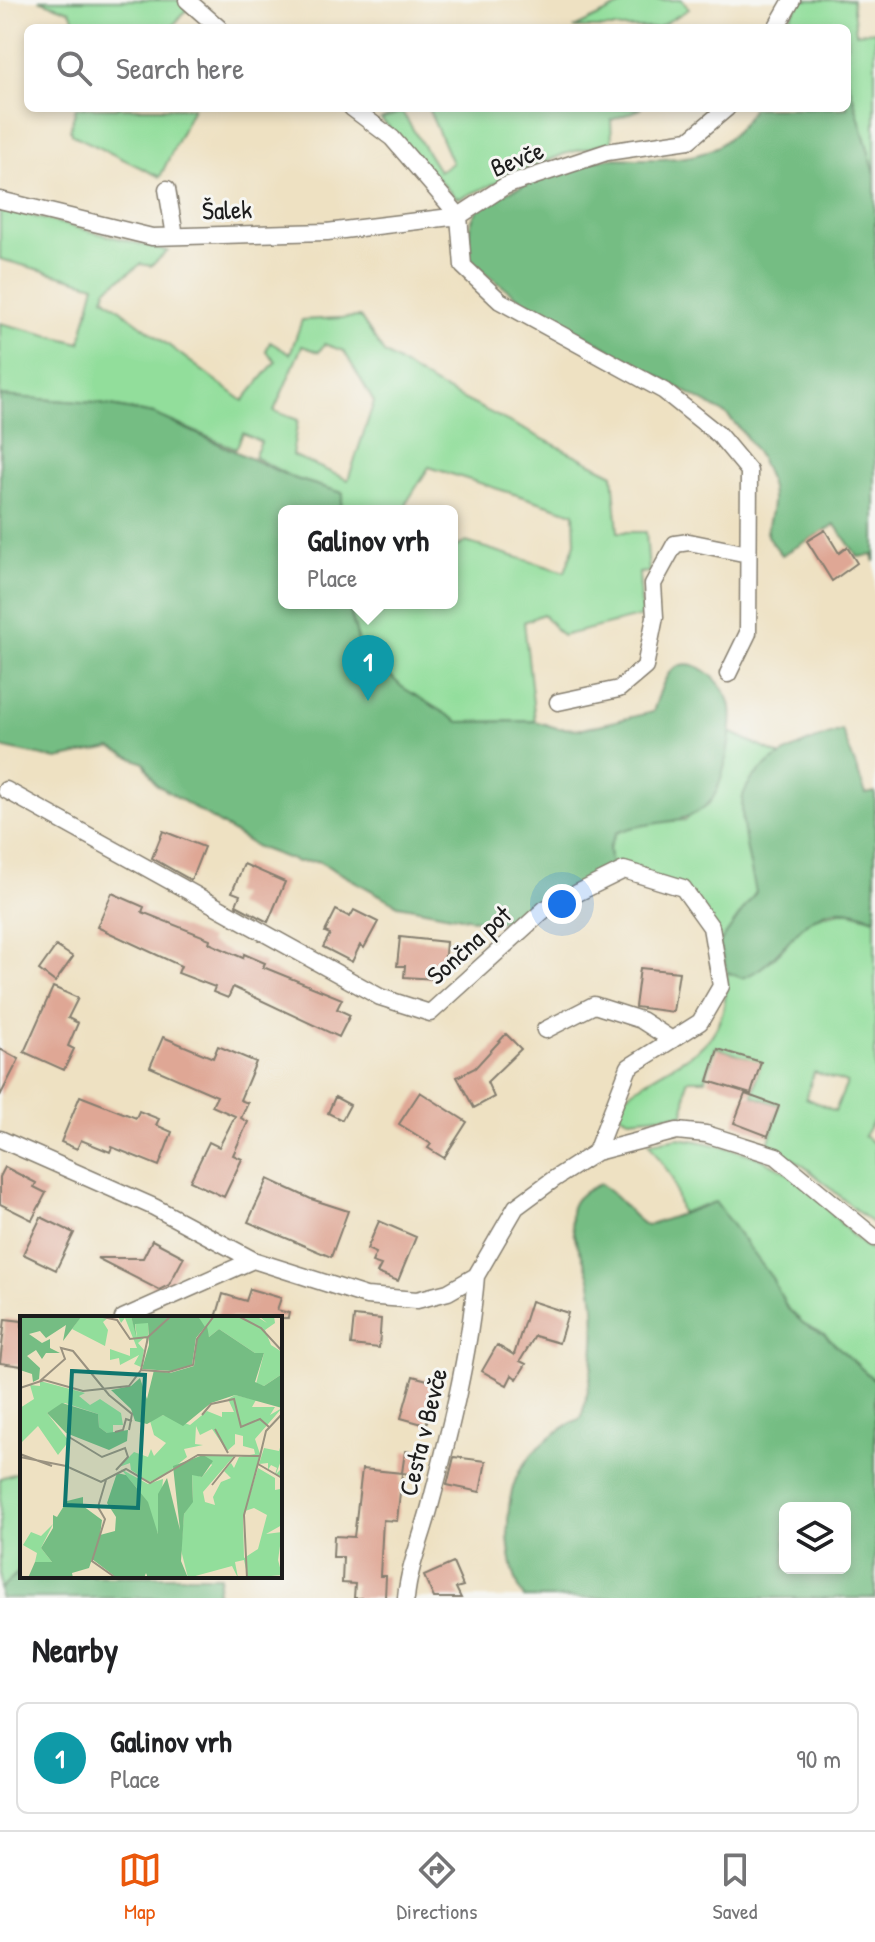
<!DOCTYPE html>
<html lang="en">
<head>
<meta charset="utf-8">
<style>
	:root { --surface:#fff; --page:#f2f2f2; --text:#202124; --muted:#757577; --line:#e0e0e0; --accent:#ea580c }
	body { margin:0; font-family:"Patrick Hand",sans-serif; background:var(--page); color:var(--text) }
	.controls { position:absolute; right:24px; bottom:24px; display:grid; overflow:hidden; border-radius:12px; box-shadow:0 4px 12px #0003 }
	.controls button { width:72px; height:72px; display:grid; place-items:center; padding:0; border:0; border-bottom:2px solid var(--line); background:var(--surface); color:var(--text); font:40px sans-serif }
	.you { position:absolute; left:562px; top:904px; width:28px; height:28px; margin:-20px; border:6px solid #fff; border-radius:50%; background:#1a73e8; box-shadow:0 0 0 12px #1a73e833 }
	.badge { display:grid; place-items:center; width:52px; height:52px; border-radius:50%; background:var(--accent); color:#fff; font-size:26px; font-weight:700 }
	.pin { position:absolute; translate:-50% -66px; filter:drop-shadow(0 2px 4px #0008) }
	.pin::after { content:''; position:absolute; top:42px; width:28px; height:24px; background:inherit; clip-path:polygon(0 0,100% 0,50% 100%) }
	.popup { position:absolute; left:278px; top:505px; width:180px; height:104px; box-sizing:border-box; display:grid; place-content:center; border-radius:12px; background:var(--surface); filter:drop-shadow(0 2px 6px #0005); font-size:26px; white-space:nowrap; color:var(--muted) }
	.popup b { font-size:30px; color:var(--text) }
	.popup::after { content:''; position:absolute; left:50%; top:100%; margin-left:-16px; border:16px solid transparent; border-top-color:var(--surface) }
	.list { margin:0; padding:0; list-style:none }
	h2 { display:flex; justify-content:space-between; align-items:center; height:104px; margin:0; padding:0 32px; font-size:34px }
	h2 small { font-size:26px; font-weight:400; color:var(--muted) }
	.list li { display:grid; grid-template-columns:52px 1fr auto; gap:24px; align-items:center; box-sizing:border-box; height:112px; margin:0 16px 16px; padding:0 16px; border:2px solid var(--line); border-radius:12px }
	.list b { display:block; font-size:30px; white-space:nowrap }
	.list p { margin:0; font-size:26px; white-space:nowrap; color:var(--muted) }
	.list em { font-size:26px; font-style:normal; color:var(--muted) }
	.icon { flex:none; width:44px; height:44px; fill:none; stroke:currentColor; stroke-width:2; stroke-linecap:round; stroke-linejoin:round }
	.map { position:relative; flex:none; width:875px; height:1598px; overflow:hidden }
	.search { position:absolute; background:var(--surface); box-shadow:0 4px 12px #0003; left:24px; right:24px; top:24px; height:88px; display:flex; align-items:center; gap:20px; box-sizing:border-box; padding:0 28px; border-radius:12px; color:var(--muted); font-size:30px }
	.sheet { height:232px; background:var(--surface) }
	nav { display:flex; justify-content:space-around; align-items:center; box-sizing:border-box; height:112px; border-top:2px solid var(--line); background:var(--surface); font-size:22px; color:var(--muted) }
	nav a { display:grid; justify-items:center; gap:4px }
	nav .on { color:var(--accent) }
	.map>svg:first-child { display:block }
	.green { fill:#92de9b; stroke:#577d5c; stroke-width:2; fill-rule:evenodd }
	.forest { fill:#75bd83; stroke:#486c50; stroke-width:2; fill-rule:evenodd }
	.building { fill:#dfa795 }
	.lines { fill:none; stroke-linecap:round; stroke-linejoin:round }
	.minor-casing { stroke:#857e6f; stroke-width:19 }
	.minor { stroke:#fff; stroke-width:16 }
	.labels { text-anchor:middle; stroke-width:6; stroke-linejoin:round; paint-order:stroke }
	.street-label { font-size:26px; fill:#1c1c1c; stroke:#f6f6f2 }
	.inset-road { fill:none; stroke:#9a9280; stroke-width:2 }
	.view { fill:#0f766e; fill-opacity:0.15; stroke:#0f766e; stroke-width:4 }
	.inset-edge { fill:none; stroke:#1c1c1c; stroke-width:4 }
</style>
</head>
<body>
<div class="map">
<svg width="875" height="1598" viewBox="0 0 875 1598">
	<rect width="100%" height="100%" fill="#f6f6f2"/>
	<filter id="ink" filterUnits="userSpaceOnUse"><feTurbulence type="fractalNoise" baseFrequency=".0125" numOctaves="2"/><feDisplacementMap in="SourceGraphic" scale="16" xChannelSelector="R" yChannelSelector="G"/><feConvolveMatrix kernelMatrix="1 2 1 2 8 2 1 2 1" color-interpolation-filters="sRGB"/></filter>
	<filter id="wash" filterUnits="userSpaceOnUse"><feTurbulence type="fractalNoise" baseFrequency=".006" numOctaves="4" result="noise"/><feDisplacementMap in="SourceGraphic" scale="32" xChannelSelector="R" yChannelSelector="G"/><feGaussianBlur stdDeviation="1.8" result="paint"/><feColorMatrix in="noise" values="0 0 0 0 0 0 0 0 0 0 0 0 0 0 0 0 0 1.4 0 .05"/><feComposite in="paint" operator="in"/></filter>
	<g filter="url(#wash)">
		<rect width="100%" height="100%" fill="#eee1c2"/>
		<path class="green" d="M 39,0 L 181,0 L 189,7 L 171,28 L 79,28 L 70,11 Z
			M 632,0 L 682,0 L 689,9 L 657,28 L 574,28 Z
			M 801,0 L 852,0 L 856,33 L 875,31 L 875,174 L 847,76 L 847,28 L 783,28 Z
			M 76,108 L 193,108 L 160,177 L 73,135 L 70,130 Z
			M 428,108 L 641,108 L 641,109 L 611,120 L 612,142 L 564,154 L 461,198 L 455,197 L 381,119 L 402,112 L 439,171 L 452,163 Z
			M 0,208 L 168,251 L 151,266 L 141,264 L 106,289 L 104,297 L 243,401 L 276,361 L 266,351 L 270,342 L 290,354 L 302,320 L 360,317 L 384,353 L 435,385 L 613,474 L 618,532 L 646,532 L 649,572 L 639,573 L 642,616 L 562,636 L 543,614 L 524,622 L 535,721 L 459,722 L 431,706 L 402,687 L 360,647 L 348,603 L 452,603 L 452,549 L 466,542 L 565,572 L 575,543 L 574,513 L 429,467 L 407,502 L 406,511 L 340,511 L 343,493 L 293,478 L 254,457 L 261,442 L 243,433 L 236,449 L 154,414 L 95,403 L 0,396 L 0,323 L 80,343 L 95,285 L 0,259 ZM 324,344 L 344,351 L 374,402 L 348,480 L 292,455 L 298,420 L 274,411 L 302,346 L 319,352 Z
			M 730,732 L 783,757 L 765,769 L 743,797 L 757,892 L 719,944 C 684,903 671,879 612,879 L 609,848 L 615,833 L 635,824 L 686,820 L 722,777 Z
			M 848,911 L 875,919 L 875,1118 L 864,1136 L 875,1144 L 875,1225 C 838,1199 811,1163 768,1146 L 779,1105 L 753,1096 L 760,1063 L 716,1047 L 705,1080 L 687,1080 L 684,1114 L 629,1119 L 619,1114 L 620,1102 L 629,1093 C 686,1050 727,1057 727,972 L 742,978 C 751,972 762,968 770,961 C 806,931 790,918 848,911 ZM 814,1072 L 847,1083 L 835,1111 L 806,1098 Z
			M 679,1138 C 726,1145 771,1156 807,1187 C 830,1207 848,1237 875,1253 L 875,1381 L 824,1334 L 804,1324 L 787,1308 L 772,1278 L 704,1205 L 681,1213 L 672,1178 L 649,1143 Z
			M 22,1471 L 22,1569 L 0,1589 L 0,1478 Z"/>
		<path class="forest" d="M 847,76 L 875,174 L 875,562 L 873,555 L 858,557 L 835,525 L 782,555 L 767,536 C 767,523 773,510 772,498 C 771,468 747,435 727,415 L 516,296 L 470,262 C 468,243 466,226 478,209 C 488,196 583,162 602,159 C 614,157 627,159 639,159 C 692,160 724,157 753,108 L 847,108 Z
			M 0,396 L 95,403 L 154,414 L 293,478 L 343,493 L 340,511 L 284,511 L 284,603 L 348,603 L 360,647 L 402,687 L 459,722 L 535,721 L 557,728 L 582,729 L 653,712 C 657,701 662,681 670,672 C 691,649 724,682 730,703 C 736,723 723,790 708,804 C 682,828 647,819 616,833 L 609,848 L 612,879 L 571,887 L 510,920 L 493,923 L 398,905 L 318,861 L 297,862 L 257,847 L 156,784 L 144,763 L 111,748 L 57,759 L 0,747 Z
			M 842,730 L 866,794 L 875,792 L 875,919 C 803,884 792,961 742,978 L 727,972 L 719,944 L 756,892 C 751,870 737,813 744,793 C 758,758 810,741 842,730 Z
			M 600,1184 C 621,1197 630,1217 647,1226 L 715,1202 L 772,1278 L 787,1308 L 804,1324 L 824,1334 L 875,1381 L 875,1598 L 524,1598 C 504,1563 500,1493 527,1460 C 540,1443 562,1427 581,1418 C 593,1378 599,1325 591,1283 C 587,1260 569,1236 571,1212 C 572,1197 588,1189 600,1184 ZM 845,1508 L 845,1568 L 785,1568 L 785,1508 Z
			M 22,1569 L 22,1576 L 220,1576 L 216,1598 L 0,1598 L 0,1589 Z"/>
		<g id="blocks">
			<path class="building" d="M 825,530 L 839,553 L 847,547 L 857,563 L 832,581 L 807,541 Z
				M 163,831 L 204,847 L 191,880 L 152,858 Z
				M 244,864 L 285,882 L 268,922 L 236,905 L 240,895 L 232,892 Z
				M 112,893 L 144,907 L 142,912 L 210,939 L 209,943 L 243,958 L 244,954 L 265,963 L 263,967 L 342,999 L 337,1009 L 350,1015 L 339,1037 L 233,987 L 228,998 L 213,992 L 215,987 L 178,973 L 181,966 L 97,927 Z
				M 336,910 L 350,917 L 354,910 L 378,922 L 364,948 L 360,945 L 352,962 L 323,947 L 330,934 L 325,932 Z
				M 400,937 L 446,942 L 444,966 L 437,965 L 436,979 L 404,977 L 405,966 L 397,966 Z
				M 56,946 L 73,957 L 55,982 L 39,970 Z
				M 640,968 L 679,972 L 673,1012 L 635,1007 Z
				M 53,987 L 78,998 L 68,1018 L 78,1023 L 68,1046 L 74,1049 L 64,1070 L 24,1052 Z
				M 506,1034 L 521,1049 L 487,1082 L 494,1097 L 474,1108 L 457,1077 L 475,1068 Z
				M 163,1037 L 213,1058 L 218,1046 L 256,1062 L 240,1100 L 248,1103 L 241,1118 L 248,1122 L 233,1155 L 242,1159 L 224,1197 L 190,1181 L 209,1142 L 219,1147 L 235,1116 L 212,1106 L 217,1096 L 150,1067 Z
				M 0,1049 L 19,1059 L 0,1096 Z
				M 718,1049 L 761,1062 L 751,1094 L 708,1081 Z
				M 420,1092 L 467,1122 L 444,1158 L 428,1148 L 431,1144 L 399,1124 Z
				M 745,1094 L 779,1106 L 768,1136 L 734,1123 Z
				M 80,1096 L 136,1118 L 139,1111 L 159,1119 L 156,1125 L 172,1132 L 159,1166 L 112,1147 L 110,1152 L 81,1140 L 77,1149 L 61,1142 Z
				M 335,1097 L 350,1105 L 342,1120 L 328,1113 Z
				M 5,1167 L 36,1183 L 34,1187 L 46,1193 L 32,1220 L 0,1204 L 0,1177 Z
				M 268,1179 L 311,1199 L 348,1211 L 331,1257 L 248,1222 Z
				M 41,1217 L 74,1233 L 56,1270 L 23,1254 Z
				M 379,1221 L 416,1237 L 398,1281 L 377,1273 L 381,1265 L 372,1262 L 376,1253 L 367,1249 Z
				M 152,1240 L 184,1257 L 169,1285 L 159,1290 L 97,1258 L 143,1258 Z
				M 250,1289 L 281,1298 L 277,1310 L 289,1313 L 288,1318 L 216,1318 L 223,1294 L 246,1301 Z
				M 531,1301 L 568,1313 L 559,1343 L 535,1336 L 520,1361 L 526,1364 L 517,1379 L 512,1375 L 507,1385 L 482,1371 L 497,1345 L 514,1355 Z
				M 354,1316 L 381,1319 L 379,1348 L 351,1345 Z
				M 5,1319 L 22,1321 L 22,1366 L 0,1363 Z
				M 413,1376 L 438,1383 L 426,1425 L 401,1418 Z
				M 405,1451 L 422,1453 L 419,1475 L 402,1473 Z
				M 454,1457 L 486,1461 L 480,1492 L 447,1485 Z
				M 362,1469 L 402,1473 L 397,1521 L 383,1520 L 380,1576 L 386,1576 L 385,1598 L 354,1598 L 355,1584 L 342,1583 L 343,1557 L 333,1557 L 334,1536 L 354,1537 Z
				M 453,1563 L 463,1586 L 456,1588 L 461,1598 L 434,1598 L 424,1576 Z"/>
		</g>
	</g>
	<g filter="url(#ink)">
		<use href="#blocks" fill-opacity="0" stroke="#857e6f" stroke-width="2"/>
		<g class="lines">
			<g class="minor-casing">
				<path id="minor" d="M 187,0 L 219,28
					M 776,28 L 792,0
					M 352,108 L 392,138 L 459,216 L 463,266 L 500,301 L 664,391 L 719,435 L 749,471 L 748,633 L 728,674
					M 167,189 L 175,236
					M 0,200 L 152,237 L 327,232 L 459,216 L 505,186 L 607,152 L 689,140 L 727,108
					M 558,702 L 619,689 L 645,667 L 655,617 L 653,584 L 675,544 L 689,542 L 748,554
					M 6,790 L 380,997 L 430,1013 L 545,909 L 624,870 L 683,888 L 711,927 L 721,986 L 700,1022 L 629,1067 L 596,1152
					M 545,1030 L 594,1005 L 641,1020 L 672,1040
					M 0,1139 L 154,1207 L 253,1260 L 366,1296 L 417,1300 L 448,1292 L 476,1276 L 516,1207 L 554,1179 L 596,1152 L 677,1131 L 706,1134 L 776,1156 L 875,1238
					M 123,1318 L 253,1260
					M 406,1598 C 409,1567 421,1540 429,1510 C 449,1435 470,1353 476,1276"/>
			</g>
			<use href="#minor" class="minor"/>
		</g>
	</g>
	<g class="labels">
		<g class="street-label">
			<text transform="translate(517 159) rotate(-22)" y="9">Bevče</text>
			<text transform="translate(227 210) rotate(-2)" y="9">Šalek</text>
			<text transform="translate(469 945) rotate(-42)" y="9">Sončna pot</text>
			<text transform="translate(423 1432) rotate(-76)" y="9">Cesta v Bevče</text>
		</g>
	</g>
	<g transform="translate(20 1316)">
		<rect width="262" height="262" fill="#eee1c2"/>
		<path d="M 61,0 L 90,0 L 83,6 L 88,14 L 85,30 L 52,13 ZM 98,0 L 111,0 L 117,21 L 115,7 L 128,6 L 128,28 L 125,21 L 118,27 L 124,34 L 121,51 L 114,48 L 119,39 L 100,49 L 99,42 L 90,44 L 90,33 L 110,40 L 110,32 L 117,32 L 105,2 L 101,7 ZM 178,0 L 236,0 L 247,7 L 239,0 L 254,0 L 255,7 L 245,14 L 251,29 L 262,36 L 262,58 L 244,70 L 236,68 L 244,37 L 235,37 L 199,13 L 189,21 ZM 20,65 L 65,77 L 59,80 L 70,89 L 80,83 L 101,97 L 103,109 L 93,109 L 93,118 L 87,117 L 79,111 L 78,98 L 45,87 L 27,97 L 49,125 L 38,139 L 18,110 L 0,128 L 0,92 L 14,83 L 10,69 L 20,70 ZM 215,79 L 236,84 L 232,91 L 255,91 L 250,99 L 262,92 L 235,123 L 240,138 L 223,203 L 224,242 L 238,233 L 247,199 L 234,192 L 225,195 L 238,152 L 255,162 L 255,174 L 260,173 L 262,164 L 262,209 L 246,218 L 262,216 L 258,244 L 262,259 L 228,262 L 224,244 L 215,246 L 218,262 L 212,250 L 168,262 L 161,234 L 164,198 L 173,184 L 172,158 L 182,161 L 192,149 L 183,139 L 214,140 L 183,176 L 185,186 L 195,189 L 193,181 L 201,166 L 211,162 L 204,155 L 211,147 L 214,152 L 219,141 L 235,138 L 234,133 L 223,130 L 223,120 L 215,118 L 215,128 L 207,135 L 192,113 L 180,119 L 176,110 L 175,128 L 183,129 L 164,133 L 167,141 L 142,161 L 129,166 L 111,154 L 110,147 L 99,151 L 114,136 L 128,141 L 131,133 L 134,140 L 146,127 L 134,119 L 130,105 L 143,99 L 170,109 L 187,95 L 202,101 L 202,96 L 214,96 L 208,83 ZM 262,125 L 262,142 L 256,158 L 262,152 L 262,161 L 255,158 L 257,152 L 251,149 L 248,154 L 248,147 L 239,148 L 244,132 L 259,135 ZM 101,153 L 128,168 L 143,163 L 138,218 L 119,175 ZM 33,208 L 21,232 L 32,246 L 15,246 L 17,237 L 3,229 L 11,216 L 21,220 Z" fill="#92de9b"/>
		<path d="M 0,0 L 61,1 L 43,25 L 46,9 L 26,22 L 20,15 L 9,18 L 22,27 L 30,23 L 30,32 L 40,37 L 26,37 L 22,43 L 16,34 L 7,40 L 20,52 L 19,63 L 13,66 L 12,58 L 0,54 ZM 111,0 L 178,0 L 185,11 L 176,22 L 172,49 L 152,55 L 122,53 L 129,29 L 128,7 L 115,8 L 116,20 ZM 187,10 L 189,21 L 199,13 L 235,37 L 244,37 L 235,66 L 244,70 L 262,58 L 262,92 L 215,79 L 191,87 L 163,110 L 143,99 L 127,108 L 115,105 L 111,93 L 91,74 L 111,70 L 120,62 L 127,83 L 134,54 L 150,57 L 174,50 L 177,23 ZM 42,87 L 78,98 L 79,111 L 87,117 L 108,114 L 107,125 L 89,134 L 46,117 L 27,97 ZM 183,139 L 193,145 L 182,161 L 172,159 L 173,186 L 164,198 L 161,245 L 168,262 L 128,262 L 126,257 L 124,262 L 97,262 L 72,243 L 69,252 L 52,257 L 53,262 L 8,262 L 15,246 L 32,246 L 21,232 L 33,212 L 33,199 L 37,201 L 47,185 L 63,181 L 63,190 L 82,204 L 80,219 L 95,215 L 96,201 L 87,187 L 97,157 L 106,159 L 128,186 L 138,218 L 138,178 L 147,162 L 160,214 L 153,150 Z" fill="#75bd83"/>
		<path class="inset-road" d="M 78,0 L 97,4 L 110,23 L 128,21M 218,0 L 241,12 L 262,35M 128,21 L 151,0M 121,54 L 149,56 L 173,49 L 177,23 L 194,0M 20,65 L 45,43 L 41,32 L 53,35 L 89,79 L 112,98 L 109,114M 0,72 L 24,64 L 63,75 L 109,70 L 121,54 L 128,21M 182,99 L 191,88 L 214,83 L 221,111 L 240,103 L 249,111M 195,113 L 208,137M 95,116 L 103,114 L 106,103 L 112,105M 49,121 L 82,141 L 105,132 L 108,141 L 96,154M 0,138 L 32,150M 240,140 L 246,115 L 262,98M 0,141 L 46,150 L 81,166 L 106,153 L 130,167 L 178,139 L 240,140 L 224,199 L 227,262M 238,148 L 262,162M 86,164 L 78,191 L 85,203 L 72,245 L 96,262M 192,169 L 216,139"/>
		<path class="view" d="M 52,55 L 125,59 L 118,192 L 45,189 Z"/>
		<rect width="262" height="262" class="inset-edge"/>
	</g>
</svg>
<div class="controls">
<button><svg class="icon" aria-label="layers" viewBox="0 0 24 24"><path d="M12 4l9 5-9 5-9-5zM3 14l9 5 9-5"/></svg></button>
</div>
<div class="you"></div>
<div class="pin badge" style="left:368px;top:701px;background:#0f9aa8">1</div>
<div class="popup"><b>Galinov vrh</b>Place</div>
<div class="search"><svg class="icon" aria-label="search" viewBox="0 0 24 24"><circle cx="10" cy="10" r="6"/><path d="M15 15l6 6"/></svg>Search here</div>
</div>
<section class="sheet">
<h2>Nearby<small></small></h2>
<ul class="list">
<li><span class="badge" style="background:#0f9aa8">1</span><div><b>Galinov vrh</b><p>Place</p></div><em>90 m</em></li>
</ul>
</section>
<nav>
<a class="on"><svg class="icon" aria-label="map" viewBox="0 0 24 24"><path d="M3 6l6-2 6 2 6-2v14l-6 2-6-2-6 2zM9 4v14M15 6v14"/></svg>Map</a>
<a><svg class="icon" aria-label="directions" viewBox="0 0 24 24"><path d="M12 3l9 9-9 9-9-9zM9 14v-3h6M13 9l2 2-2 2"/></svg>Directions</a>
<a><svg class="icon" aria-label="saved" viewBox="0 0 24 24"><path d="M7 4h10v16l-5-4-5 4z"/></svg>Saved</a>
</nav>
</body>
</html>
